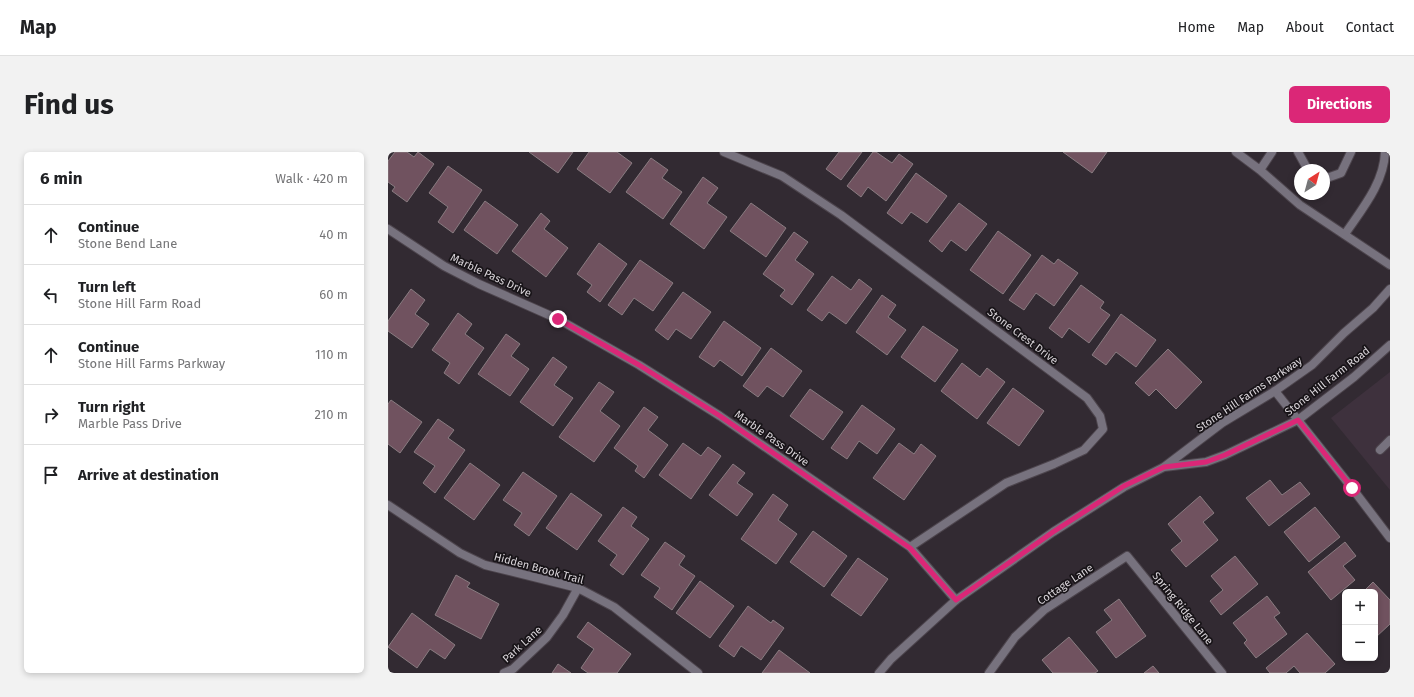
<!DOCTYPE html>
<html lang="en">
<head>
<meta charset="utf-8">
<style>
	:root { --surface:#fff; --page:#f2f2f2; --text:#202124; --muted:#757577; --line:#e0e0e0; --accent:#db2777 }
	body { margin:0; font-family:"Fira Sans",sans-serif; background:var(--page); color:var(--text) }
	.controls { position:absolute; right:12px; bottom:12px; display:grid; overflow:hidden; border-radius:6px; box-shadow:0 2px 6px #0003 }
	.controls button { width:36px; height:36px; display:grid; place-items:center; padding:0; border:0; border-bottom:1px solid var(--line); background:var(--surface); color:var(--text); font:20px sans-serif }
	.compass { position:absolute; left:906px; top:12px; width:36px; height:36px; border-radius:50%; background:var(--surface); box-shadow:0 2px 6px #0003; rotate:36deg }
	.stop { position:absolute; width:12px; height:12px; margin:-9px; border:3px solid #db2777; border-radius:50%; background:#fff }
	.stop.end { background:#db2777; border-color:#fff; box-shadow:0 1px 4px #0008 }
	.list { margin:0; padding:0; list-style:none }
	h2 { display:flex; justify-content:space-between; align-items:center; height:52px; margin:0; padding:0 16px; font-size:17px }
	h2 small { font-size:13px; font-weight:400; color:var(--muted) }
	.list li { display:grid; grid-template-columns:26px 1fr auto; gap:12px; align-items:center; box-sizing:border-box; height:60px; padding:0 16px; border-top:1px solid var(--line) }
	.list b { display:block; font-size:15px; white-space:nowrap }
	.list p { margin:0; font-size:13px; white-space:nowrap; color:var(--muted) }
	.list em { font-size:13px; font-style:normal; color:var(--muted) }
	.icon { flex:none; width:22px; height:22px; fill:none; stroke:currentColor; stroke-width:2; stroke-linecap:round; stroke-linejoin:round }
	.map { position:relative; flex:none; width:1002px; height:521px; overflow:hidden; border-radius:6px }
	header { display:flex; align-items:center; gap:24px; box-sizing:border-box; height:56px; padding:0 20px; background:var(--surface); border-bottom:1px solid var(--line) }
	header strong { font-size:19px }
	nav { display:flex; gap:22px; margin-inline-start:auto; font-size:14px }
	.intro { display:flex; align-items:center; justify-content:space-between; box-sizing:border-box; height:96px; padding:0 24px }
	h1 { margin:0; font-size:28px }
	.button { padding:10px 18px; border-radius:6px; background:var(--accent); color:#fff; font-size:14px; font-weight:700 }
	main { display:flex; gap:24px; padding:0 24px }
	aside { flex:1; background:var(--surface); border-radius:6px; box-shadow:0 2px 6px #0003 }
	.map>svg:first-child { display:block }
	.built { fill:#3e313d }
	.building { fill:#70525f; stroke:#897c81 }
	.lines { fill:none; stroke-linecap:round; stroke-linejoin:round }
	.service-casing { stroke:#4d454d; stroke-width:10 }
	.minor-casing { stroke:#4d454d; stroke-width:10 }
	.tertiary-casing { stroke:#4d454d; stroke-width:10 }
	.service { stroke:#77727e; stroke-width:8 }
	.minor { stroke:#77727e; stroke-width:8 }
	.tertiary { stroke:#77727e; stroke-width:8 }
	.route { stroke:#db2777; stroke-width:5 }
	.labels { text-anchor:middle; stroke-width:3.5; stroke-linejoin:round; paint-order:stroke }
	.street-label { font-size:11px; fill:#dad5da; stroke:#181418 }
</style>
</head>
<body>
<header>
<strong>Map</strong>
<nav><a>Home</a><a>Map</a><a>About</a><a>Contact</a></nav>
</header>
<div class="intro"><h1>Find us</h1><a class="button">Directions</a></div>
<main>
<aside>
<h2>6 min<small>Walk · 420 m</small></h2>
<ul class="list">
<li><svg class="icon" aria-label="ahead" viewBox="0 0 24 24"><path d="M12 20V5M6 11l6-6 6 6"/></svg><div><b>Continue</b><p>Stone Bend Lane</p></div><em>40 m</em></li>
<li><svg class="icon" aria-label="left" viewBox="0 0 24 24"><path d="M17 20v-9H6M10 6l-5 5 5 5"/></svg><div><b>Turn left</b><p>Stone Hill Farm Road</p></div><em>60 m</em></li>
<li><svg class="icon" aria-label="ahead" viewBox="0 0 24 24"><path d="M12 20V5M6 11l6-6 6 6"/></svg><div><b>Continue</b><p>Stone Hill Farms Parkway</p></div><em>110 m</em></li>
<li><svg class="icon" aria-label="right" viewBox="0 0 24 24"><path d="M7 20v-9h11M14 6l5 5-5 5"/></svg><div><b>Turn right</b><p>Marble Pass Drive</p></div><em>210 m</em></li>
<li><svg class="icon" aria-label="arrive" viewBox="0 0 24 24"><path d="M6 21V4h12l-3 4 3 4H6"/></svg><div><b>Arrive at destination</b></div></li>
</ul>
</aside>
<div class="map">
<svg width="1002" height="521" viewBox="0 0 1002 521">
	<rect width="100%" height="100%" fill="#322a32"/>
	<path class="built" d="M 1002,220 L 1002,338 L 943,266 Z"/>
	<path class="building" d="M 7,0 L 19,0 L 26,5 L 30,0 L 46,12 L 19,50 L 4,39 L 7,35 L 0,30 L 0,9 Z
		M 141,0 L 185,0 L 170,21 Z
		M 201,0 L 229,0 L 244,11 L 222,41 L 189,17 Z
		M 451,0 L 474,0 L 453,28 L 438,17 Z
		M 485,0 L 488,0 L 504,11 L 511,2 L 525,12 L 498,49 L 480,35 L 473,45 L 459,34 Z
		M 675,0 L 719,0 L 704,21 Z
		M 263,6 L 280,18 L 274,26 L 294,40 L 275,67 L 238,40 Z
		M 60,14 L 94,38 L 65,81 L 50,70 L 60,55 L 41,41 Z
		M 528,21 L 559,44 L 539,71 L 523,60 L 514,72 L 499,61 Z
		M 315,25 L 330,36 L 319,51 L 339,65 L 316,97 L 282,72 Z
		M 97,49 L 130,73 L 109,102 L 76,78 Z
		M 363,51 L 398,76 L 378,105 L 342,79 Z
		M 571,51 L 599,72 L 578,99 L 563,88 L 554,100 L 541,89 Z
		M 153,61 L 162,69 L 156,77 L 180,96 L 158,125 L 124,99 Z
		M 610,79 L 643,103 L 615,142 L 582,118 Z
		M 406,80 L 420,90 L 407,108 L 426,122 L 404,153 L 392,144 L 397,138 L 375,122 Z
		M 211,91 L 239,112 L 212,150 L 199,140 L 204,133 L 189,122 Z
		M 654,103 L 666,112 L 670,107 L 690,121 L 666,154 L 648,141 L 636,158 L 621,148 Z
		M 252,108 L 285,131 L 265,159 L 246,146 L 234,163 L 220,153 Z
		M 444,124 L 463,138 L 471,127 L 484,137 L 458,172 L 441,160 L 434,169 L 419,158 Z
		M 693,133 L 716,150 L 712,156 L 722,163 L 701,191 L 681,176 L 674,186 L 661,176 Z
		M 23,137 L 37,148 L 27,162 L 41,172 L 24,196 L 0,179 L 0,169 Z
		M 295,140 L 323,160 L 303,187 L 288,177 L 280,188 L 267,178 Z
		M 494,143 L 508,153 L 500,165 L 518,178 L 499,203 L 468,180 Z
		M 70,161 L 84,172 L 77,182 L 96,196 L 71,232 L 56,221 L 62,211 L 44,198 Z
		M 733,162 L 768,188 L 748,215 L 728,200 L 718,213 L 704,203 Z
		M 336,169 L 373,196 L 354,224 L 332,208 L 326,215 L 311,205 Z
		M 535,174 L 570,198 L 547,230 L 513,205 Z
		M 118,182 L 132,192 L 123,204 L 141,217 L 122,244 L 90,222 Z
		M 383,196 L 414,219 L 395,245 L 379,234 L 370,245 L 355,234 Z
		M 780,197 L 814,230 L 788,257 L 768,237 L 761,244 L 747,231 Z
		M 165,205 L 179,215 L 166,233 L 185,246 L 165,274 L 132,250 Z
		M 574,211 L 592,225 L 599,216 L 617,230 L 589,267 L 553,239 Z
		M 211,230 L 226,240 L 212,259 L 232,274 L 206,310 L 171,285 Z
		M 625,236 L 656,259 L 631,294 L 599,271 Z
		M 422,237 L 455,260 L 435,288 L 402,264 Z
		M 3,248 L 34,270 L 12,301 L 0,292 L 0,252 Z
		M 474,253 L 507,277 L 489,302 L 471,289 L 459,307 L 443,296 Z
		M 256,255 L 270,265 L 260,278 L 280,293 L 256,326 L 247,319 L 250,314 L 226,296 Z
		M 50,267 L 66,278 L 60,286 L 77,298 L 47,341 L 35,331 L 47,314 L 26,300 Z
		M 295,291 L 313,304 L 320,295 L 333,304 L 303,347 L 271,323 Z
		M 511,291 L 526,302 L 533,292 L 548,304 L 516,348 L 485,326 Z
		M 82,311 L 112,333 L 86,368 L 56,346 Z
		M 345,312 L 357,321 L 349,331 L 365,342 L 349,364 L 321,343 Z
		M 135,320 L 169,344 L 141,384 L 126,373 L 134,361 L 115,348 Z
		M 882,328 L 894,343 L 912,330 L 922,342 L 881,374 L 858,346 Z
		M 183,341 L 214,363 L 189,398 L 158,376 Z
		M 385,342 L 400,353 L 390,368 L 409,382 L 388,412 L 353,387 Z
		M 812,344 L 826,361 L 815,370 L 830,388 L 798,415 L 783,398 L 794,389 L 780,372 Z
		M 235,355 L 249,365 L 243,374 L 261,387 L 235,423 L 222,413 L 229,403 L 210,389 Z
		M 927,355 L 952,385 L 921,410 L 896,380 Z
		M 425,379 L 459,404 L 436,435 L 402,410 Z
		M 277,390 L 297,404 L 291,413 L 307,424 L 284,458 L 266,445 L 272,436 L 253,423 Z
		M 957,390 L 968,404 L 955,414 L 967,428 L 943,448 L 920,420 Z
		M 847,404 L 870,432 L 833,463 L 822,449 L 835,438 L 823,424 Z
		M 470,406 L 500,427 L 473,464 L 443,443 Z
		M 68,423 L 82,431 L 79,435 L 111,452 L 93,487 L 47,463 Z
		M 312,429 L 346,454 L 322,486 L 288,461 Z
		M 985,430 L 1002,448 L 1002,472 L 987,486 L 987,440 L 975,440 Z
		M 879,444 L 892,461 L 886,465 L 899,482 L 868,506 L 856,491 L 859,488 L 845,471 Z
		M 731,447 L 758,484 L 728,506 L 708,480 L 724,468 L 716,458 Z
		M 360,454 L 383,471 L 385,468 L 396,476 L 373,508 L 353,494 L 346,505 L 331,494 Z
		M 24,461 L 67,493 L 57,507 L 42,497 L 29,516 L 0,495 Z
		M 200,470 L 243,502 L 229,521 L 200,521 L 193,516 L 206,497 L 189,485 Z
		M 919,481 L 947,512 L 937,521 L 912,521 L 906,514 L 898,521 L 882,521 L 878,516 Z
		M 681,485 L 710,519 L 707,521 L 665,521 L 654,508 Z
		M 391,498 L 422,521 L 374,521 Z
		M 170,512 L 183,521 L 164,521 Z
		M 765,514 L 771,521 L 756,521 Z"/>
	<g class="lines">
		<g class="service-casing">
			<path id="service" d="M 848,0 L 872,18 L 912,53 L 1002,113
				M 910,0 L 920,18
				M 872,18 L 884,0
				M 936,27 L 953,21 L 963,0
				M 957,82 C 974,57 996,31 997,0
				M 992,298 L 1002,288"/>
		</g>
		<g class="minor-casing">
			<path id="minor" d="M 336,0 L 394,24 L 453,63 L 699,246 L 712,264 L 715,277 L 696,298 L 666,312 L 618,331 L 522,395
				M 0,77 L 56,114 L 91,132 L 170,167 L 251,213 L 332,264 L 522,395 L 568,448
				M 887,239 L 964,336 L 1002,386
				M 0,353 L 72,401 L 97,413 L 190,436 L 226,455 L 310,521
				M 116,521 L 125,517 L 159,485 L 175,463 L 190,436
				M 601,521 L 627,485 L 656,458 L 739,404 L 834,521"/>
		</g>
		<g class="tertiary-casing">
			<path id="tertiary" d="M 776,315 L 818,310 L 837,303 L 910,268 L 966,225 L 1002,193
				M 491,521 L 503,507 L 568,448 L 665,380 L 736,335 L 776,315 L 834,271 L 887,239 L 924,213 L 956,181 L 985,156 L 1002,137"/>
		</g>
		<use href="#service" class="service"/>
		<use href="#minor" class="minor"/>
		<use href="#tertiary" class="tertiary"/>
	</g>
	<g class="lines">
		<path class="route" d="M 170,167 L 251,213 L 332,264 L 522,396 L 568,448 L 665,380 L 736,334 L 776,315 L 818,310 L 837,303 L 910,268 L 964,336"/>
	</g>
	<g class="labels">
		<g class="street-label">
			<text transform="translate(103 123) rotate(25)" y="4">Marble Pass Drive</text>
			<text transform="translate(635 184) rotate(37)" y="4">Stone Crest Drive</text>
			<text transform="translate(939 229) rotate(-38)" y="4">Stone Hill Farm Road</text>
			<text transform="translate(861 242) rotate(-34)" y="4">Stone Hill Farms Parkway</text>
			<text transform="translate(384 286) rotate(35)" y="4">Marble Pass Drive</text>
			<text transform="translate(151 416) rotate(15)" y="4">Hidden Brook Trail</text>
			<text transform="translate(677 432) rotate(-34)" y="4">Cottage Lane</text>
			<text transform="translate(795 456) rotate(51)" y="4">Spring Ridge Lane</text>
			<text transform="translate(134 492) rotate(-42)" y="4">Park Lane</text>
		</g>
	</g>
</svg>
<div class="controls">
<button>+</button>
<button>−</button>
</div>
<svg class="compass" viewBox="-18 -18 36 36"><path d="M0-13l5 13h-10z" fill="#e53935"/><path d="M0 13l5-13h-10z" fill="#757577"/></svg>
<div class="stop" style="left:964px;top:336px"></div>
<div class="stop end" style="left:170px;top:167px"></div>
</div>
</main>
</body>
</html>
